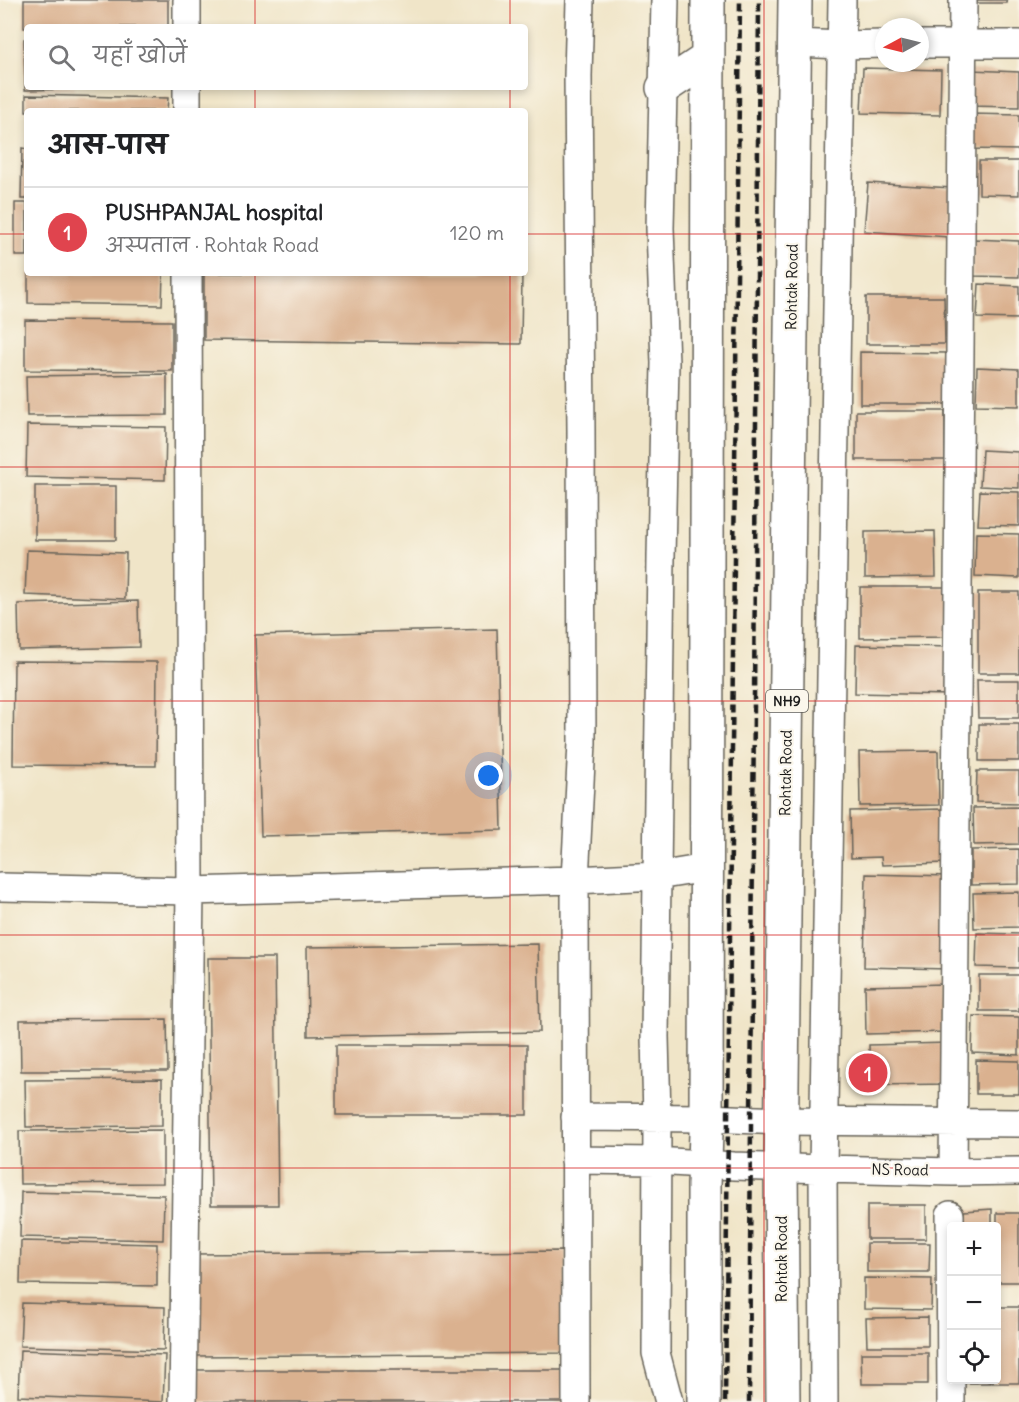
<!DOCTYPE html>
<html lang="hi">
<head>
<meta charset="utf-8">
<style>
	:root { --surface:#fff; --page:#f2f2f2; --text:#202124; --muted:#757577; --line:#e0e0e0; --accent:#db2777 }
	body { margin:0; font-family:Delius,"Playpen Sans Deva",sans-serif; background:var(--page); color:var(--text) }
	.controls { position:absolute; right:18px; bottom:18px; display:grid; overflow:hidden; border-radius:6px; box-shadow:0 3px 9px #0003 }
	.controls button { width:54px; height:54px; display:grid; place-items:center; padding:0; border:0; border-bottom:2px solid var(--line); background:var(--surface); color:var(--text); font:30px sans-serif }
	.compass { position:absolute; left:875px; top:18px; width:54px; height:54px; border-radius:50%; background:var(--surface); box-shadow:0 3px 9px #0003; rotate:263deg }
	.you { position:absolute; left:489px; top:776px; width:21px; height:21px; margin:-15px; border:4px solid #fff; border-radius:50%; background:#1a73e8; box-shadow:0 0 0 9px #1a73e833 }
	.badge { display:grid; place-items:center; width:39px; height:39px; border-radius:50%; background:var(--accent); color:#fff; font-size:20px; font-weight:700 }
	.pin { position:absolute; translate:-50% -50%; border:3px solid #fff; box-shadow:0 2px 6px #0006 }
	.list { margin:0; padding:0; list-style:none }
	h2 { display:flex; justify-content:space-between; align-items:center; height:78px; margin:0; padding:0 24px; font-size:26px }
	h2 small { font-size:20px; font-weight:400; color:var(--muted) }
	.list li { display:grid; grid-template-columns:39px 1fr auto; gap:18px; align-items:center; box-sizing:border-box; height:90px; padding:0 24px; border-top:2px solid var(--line) }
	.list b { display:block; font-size:22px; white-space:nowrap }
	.list p { margin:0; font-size:20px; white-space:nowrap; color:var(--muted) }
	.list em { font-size:20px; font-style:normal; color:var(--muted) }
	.icon { flex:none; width:33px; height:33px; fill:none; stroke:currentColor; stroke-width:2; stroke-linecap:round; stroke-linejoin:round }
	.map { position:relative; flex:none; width:1019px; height:1402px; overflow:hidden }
	.search { position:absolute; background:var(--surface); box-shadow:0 3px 9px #0003; left:24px; top:24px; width:504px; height:66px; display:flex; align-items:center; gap:15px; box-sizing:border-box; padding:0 21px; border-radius:6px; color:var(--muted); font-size:22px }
	.panel { position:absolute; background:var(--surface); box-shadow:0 3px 9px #0003; left:24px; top:108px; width:504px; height:168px; border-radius:6px }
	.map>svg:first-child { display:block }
	.building { fill:#dab18f }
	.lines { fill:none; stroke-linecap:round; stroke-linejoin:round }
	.minor-casing { stroke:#666258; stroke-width:30 }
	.highway-casing { stroke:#666258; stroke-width:36 }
	.minor { stroke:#fff; stroke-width:27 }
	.highway { stroke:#fff; stroke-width:33 }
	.rail { stroke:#1c1c1c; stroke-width:4.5; stroke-dasharray:9 4.5; stroke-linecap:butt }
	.grid { fill:none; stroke:#d62828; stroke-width:1.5; stroke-opacity:0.55 }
	.labels { text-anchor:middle; stroke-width:4.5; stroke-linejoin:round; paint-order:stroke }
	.shield { fill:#fbf7ec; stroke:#5f5e5a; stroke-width:1.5 }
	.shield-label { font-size:14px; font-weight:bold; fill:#1c1c1c }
	.street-label { font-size:15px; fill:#1c1c1c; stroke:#fbf7ec }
</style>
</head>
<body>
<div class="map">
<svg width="1019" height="1402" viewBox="0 0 1019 1402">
	<rect width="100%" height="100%" fill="#fbf7ec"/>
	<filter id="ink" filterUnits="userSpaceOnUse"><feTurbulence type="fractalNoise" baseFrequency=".0167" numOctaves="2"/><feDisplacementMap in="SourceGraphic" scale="12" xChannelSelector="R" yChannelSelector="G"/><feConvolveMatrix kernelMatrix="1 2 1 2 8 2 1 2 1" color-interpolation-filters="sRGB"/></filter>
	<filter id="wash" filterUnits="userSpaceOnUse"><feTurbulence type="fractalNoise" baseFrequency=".008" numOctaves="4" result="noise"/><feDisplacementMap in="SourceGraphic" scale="24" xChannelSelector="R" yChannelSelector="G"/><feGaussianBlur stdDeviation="1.35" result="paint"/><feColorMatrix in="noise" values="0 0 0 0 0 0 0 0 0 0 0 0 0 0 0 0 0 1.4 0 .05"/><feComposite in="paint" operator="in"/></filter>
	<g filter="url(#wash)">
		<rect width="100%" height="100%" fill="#f0e5c8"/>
		<g id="blocks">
			<path class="building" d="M 24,0 L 168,0 L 168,27 L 27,27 L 27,28 L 24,28 Z
				M 977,0 L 1007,0 L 1007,3 L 977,3 Z
				M 24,39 L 27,39 L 27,87 L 75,87 L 75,89 L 25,90 Z
				M 863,68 L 941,70 L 940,115 L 861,113 Z
				M 971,70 L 1019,72 L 1019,107 L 969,106 Z
				M 26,95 L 168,98 L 167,111 L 26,111 Z
				M 970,114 L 1019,115 L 1019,150 L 970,149 Z
				M 22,148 L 27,149 L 27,199 L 21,199 Z
				M 979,161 L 1019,161 L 1019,195 L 979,194 Z
				M 868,183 L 952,188 L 949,237 L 864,231 Z
				M 15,203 L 27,203 L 27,256 L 15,256 Z
				M 973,239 L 1019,241 L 1019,277 L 972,276 Z
				M 28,273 L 163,273 L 162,305 L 28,303 Z
				M 204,273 L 522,273 L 521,344 L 204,340 Z
				M 979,284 L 1019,286 L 1019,319 L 977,318 Z
				M 866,297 L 944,297 L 945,344 L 866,344 Z
				M 25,320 L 172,321 L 172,371 L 25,370 Z
				M 860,352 L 949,353 L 949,404 L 860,404 Z
				M 977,367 L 1019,369 L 1019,406 L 976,405 Z
				M 167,374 L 167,415 L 27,416 L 26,376 Z
				M 856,411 L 945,411 L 945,460 L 856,460 Z
				M 27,425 L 166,427 L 165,480 L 26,477 Z
				M 982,450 L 1019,452 L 1019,488 L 980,486 Z
				M 35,486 L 116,486 L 116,540 L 35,540 Z
				M 980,491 L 1019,492 L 1019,526 L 978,525 Z
				M 935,531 L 936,577 L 865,578 L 865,532 Z
				M 976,533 L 1019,534 L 1019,578 L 975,576 Z
				M 27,550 L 126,553 L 125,599 L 25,595 Z
				M 860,587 L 950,587 L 950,637 L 860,638 Z
				M 978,592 L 1019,592 L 1019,673 L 978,673 Z
				M 138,601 L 139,647 L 19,650 L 18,604 Z
				M 497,629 L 502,830 L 261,836 L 255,635 Z
				M 856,645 L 952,647 L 951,695 L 855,693 Z
				M 14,661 L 157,662 L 156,766 L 13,765 Z
				M 977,680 L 1019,680 L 1019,718 L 978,718 Z
				M 979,724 L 1019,724 L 1019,761 L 979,761 Z
				M 938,751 L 939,805 L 860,806 L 859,752 Z
				M 977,771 L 1019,771 L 1019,803 L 976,802 Z
				M 1019,807 L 1019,844 L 974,845 L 973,808 Z
				M 944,809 L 946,863 L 882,865 L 881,857 L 851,858 L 850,811 Z
				M 1019,849 L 1019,884 L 971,885 L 971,850 Z
				M 866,874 L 950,876 L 948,969 L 864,967 Z
				M 1019,892 L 1019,927 L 974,928 L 973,893 Z
				M 977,933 L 1019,934 L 1019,968 L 976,967 Z
				M 538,944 L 540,1032 L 308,1036 L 307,947 Z
				M 208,958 L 275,958 L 278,1205 L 211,1205 Z
				M 979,975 L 1019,975 L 1019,1011 L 979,1011 Z
				M 944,984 L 945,1032 L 866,1034 L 865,986 Z
				M 973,1016 L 1019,1017 L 1019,1055 L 972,1053 Z
				M 167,1019 L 168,1071 L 21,1071 L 20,1020 Z
				M 949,1043 L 950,1084 L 870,1085 L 869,1045 Z
				M 336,1045 L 527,1045 L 527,1115 L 336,1115 Z
				M 976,1060 L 1019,1061 L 1019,1094 L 976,1094 Z
				M 162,1079 L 162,1126 L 26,1127 L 25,1080 Z
				M 163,1130 L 163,1183 L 20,1184 L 19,1131 Z
				M 21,1192 L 164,1195 L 163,1240 L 20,1237 Z
				M 867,1205 L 926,1205 L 926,1239 L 867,1239 Z
				M 992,1209 L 992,1226 L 964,1226 L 964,1211 Z
				M 997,1213 L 1019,1213 L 1019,1282 L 997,1282 Z
				M 21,1241 L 157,1244 L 157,1286 L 20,1284 Z
				M 867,1243 L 930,1243 L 929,1272 L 867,1272 Z
				M 566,1251 L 567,1353 L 193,1356 L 192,1254 Z
				M 864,1278 L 932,1279 L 931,1310 L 864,1309 Z
				M 22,1303 L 165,1307 L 164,1350 L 20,1346 Z
				M 996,1307 L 1019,1307 L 1019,1383 L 993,1383 L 993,1380 L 996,1380 Z
				M 928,1317 L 928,1346 L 867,1346 L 866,1318 Z
				M 20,1350 L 165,1355 L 163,1402 L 18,1396 Z
				M 861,1353 L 928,1353 L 928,1384 L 862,1384 Z
				M 197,1370 L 564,1370 L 564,1402 L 197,1402 Z
				M 957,1380 L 991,1380 L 991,1383 L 957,1383 Z"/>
		</g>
	</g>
	<g filter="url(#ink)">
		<use href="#blocks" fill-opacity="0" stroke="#666258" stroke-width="1.5"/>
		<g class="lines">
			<g class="minor-casing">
				<path id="minor" d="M 187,0 L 187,27
					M 665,0 L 660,228 L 665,363 L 661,557 L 655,1037 L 657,1117 L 656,1353 L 669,1402
					M 795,43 L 842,45 L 884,44
					M 920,44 L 1019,44
					M 187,87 L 187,111
					M 0,887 L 190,891 L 575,880 L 657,876 L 706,868
					M 575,1117 L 706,1118 L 782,1121 L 1019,1123
					M 575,1160 L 656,1161 L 734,1166 L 823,1169 L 953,1172 L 1019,1171
					M 953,1172 L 963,0
					M 950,1215 L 951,1402
					M 183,1402 L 190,891 L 188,273
					M 576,1402 L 575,880 L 582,743 L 581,430 L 578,76 L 580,0
					M 824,1402 L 823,1169 L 842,0"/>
			</g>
			<g class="highway-casing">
				<path id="highway" d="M 663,88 L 708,58
					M 704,1402 L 704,1185 L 706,1134 L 708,0
					M 783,1402 L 781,1168 L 795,0"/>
			</g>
			<use href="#minor" class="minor"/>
			<use href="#highway" class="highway"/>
			<path class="rail" d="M 725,1402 L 740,0
				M 749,1402 L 759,0"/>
		</g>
	</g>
	<path class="grid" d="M 255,0 L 255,27M 510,0 L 510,27M 764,0 L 764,1402M 255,87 L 255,111M 510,87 L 510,111M 0,234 L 27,234M 525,234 L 1019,234M 255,273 L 255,1402M 510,273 L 510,1402M 0,467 L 1019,467M 0,701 L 1019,701M 0,935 L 1019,935M 0,1168 L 1019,1168"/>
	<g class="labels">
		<rect class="shield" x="766" y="690" width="42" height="22" rx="4.5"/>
		<g class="shield-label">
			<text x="787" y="706">NH9</text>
		</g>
		<g class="street-label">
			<text transform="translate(792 287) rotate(-89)" y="5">Rohtak Road</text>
			<text transform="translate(786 773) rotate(-89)" y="5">Rohtak Road</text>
			<text transform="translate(900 1170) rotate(1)" y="5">NS Road</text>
			<text transform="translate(782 1259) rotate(-90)" y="5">Rohtak Road</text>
		</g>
	</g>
</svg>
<div class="controls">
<button>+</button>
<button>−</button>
<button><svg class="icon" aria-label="locate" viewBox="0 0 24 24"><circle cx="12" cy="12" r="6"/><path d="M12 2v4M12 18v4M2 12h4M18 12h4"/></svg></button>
</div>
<svg class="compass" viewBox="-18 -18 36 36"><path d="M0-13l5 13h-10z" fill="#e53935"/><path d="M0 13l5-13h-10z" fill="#757577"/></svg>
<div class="you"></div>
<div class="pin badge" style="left:868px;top:1073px;background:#e0444e">1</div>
<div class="search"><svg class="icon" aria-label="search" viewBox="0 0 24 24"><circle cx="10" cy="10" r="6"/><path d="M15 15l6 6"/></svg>यहाँ खोजें</div>
<section class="panel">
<h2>आस-पास<small></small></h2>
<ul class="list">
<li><span class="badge" style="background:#e0444e">1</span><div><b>PUSHPANJAL hospital</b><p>अस्पताल · Rohtak Road</p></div><em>120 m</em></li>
</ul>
</section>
</div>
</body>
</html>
